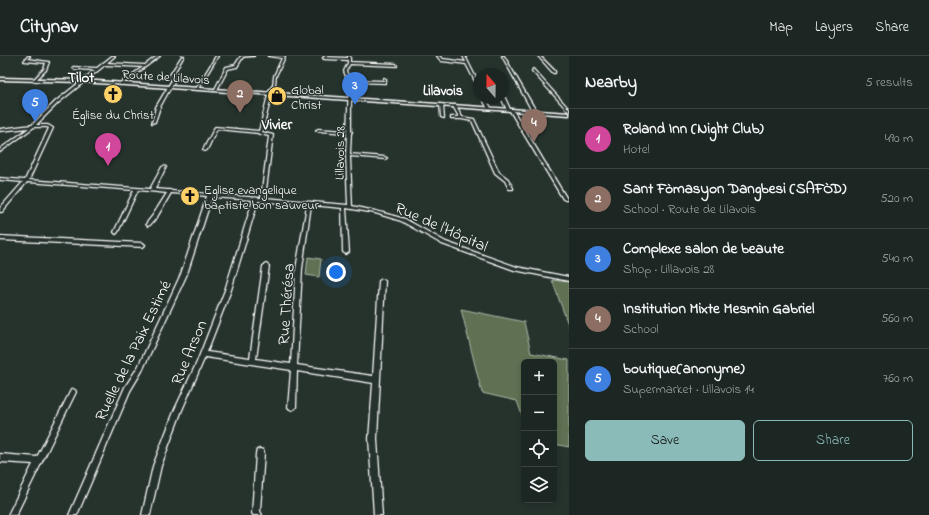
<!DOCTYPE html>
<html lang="en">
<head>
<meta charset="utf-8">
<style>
	:root { --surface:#1c2622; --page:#29322f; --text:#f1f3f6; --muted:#a0a5a5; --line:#3a4340; --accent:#8bbbb9 }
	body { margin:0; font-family:"Indie Flower",sans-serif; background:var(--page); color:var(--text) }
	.controls { position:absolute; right:12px; bottom:12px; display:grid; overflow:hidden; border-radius:6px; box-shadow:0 2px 6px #0003 }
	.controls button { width:36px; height:36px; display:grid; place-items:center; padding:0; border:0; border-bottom:1px solid var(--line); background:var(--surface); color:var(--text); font:20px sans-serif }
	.compass { position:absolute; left:473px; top:12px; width:36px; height:36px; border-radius:50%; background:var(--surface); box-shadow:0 2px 6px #0003; rotate:340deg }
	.you { position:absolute; left:336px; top:216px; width:14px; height:14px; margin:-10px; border:3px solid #fff; border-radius:50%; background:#1a73e8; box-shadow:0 0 0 6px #1a73e833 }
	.badge { display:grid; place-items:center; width:26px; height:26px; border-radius:50%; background:var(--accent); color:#fff; font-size:13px; font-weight:700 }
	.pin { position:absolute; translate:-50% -33px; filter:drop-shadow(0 1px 2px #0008) }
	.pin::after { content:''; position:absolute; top:21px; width:14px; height:12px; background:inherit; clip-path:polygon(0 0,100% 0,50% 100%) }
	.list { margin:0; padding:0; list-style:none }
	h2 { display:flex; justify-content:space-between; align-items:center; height:52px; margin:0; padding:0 16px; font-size:17px }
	h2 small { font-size:13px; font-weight:400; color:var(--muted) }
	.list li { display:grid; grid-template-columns:26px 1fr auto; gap:12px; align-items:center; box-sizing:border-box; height:60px; padding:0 16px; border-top:1px solid var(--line) }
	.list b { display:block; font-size:15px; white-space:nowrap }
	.list p { margin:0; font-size:13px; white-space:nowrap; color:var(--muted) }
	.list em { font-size:13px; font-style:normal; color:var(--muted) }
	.actions { display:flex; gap:8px; padding:12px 16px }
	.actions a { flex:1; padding:9px 0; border:1px solid var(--accent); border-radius:6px; text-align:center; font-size:14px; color:var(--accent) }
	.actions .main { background:var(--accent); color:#111 }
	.icon { flex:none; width:22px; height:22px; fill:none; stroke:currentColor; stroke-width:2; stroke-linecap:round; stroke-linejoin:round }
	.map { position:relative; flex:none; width:569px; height:459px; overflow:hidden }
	header { display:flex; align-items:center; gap:24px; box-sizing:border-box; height:56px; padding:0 20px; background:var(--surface); border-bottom:1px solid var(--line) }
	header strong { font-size:19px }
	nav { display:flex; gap:22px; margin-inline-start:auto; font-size:14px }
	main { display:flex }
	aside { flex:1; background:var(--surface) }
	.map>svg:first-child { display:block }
	.green { fill:#5e7052; stroke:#aeb8a8 }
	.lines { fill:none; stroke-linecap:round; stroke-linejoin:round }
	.minor-casing { stroke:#fff; stroke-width:2.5 }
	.secondary-casing { stroke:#fff; stroke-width:3 }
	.minor { fill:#26332d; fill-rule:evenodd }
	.secondary { fill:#26332d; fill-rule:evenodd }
	.labels { text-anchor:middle; stroke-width:3; stroke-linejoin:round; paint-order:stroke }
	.far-street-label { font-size:13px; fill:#fff; stroke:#26332d }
	.far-poi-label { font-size:13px; fill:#fff; stroke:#26332d; text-anchor:start }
	.far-neighbourhood-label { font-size:14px; font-weight:bold; fill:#fff; stroke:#26332d }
	.far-quarter-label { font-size:15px; font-weight:bold; fill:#fff; stroke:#26332d }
	.street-label { font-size:16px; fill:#fff; stroke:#26332d }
</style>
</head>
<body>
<header>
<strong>Citynav</strong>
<nav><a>Map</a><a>Layers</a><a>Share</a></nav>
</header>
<main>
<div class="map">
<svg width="569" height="459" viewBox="0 0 569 459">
	<rect width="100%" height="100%" fill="#26332d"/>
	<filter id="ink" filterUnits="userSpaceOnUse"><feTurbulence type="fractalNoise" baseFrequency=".025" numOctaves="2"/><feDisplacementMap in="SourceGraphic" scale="8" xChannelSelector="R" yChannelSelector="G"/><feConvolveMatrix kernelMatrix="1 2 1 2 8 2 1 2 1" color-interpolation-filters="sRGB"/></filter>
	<g filter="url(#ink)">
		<path class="green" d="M 308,201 L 321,203 L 319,221 L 306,219 Z
			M 552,224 L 569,226 L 569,271 Z
			M 461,253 L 524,266 L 531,297 L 569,304 L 569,391 L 554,388 L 554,306 L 524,306 L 524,365 L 517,345 L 482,337 Z"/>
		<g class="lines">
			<g class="minor-casing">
				<path id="minor" d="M 28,0 L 30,0 L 27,3 L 49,6 L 46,14 L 36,24 L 34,23 L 44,13 L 46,7 L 24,5 Z
					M 112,0 L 115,0 L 107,7 L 145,9 L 157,0 L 160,0 L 121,29 L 120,29 L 120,27 L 143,11 L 105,9 L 58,47 L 36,69 L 48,69 L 53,72 L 29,124 L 150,133 L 162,111 L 164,110 L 166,111 L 155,133 L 168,134 L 170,134 L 172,135 L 261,142 L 269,80 L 259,78 L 258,77 L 217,73 L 207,94 L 205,95 L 203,94 L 215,71 L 259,75 L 268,39 L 266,38 L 273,29 L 274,20 L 282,2 L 268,0 L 284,0 L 285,1 L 276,20 L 275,29 L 270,37 L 272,38 L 262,76 L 273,79 L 265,142 L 348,149 L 346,99 L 347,77 L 318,75 L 316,74 L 318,73 L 347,75 L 349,29 L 344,15 L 348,7 L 348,4 L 324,3 L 323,2 L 324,1 L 348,2 L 348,0 L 350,0 L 350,6 L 396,8 L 397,10 L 350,8 L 346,15 L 350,24 L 384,25 L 384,22 L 386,23 L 386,26 L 385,27 L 350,26 L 351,29 L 351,75 L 352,76 L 351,77 L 350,98 L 385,101 L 387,102 L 385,103 L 350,100 L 352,150 L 376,155 L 405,163 L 446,186 L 517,211 L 569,221 L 569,225 L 514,214 L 442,188 L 401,165 L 375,157 L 346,152 L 349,196 L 346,198 L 343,196 L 342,152 L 311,149 L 302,213 L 297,309 L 373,320 L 379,225 L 382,223 L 385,225 L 377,383 L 382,459 L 374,459 L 369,383 L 373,327 L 297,315 L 296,351 L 294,353 L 292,354 L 290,353 L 288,351 L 291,314 L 205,301 L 182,354 L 161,410 L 150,459 L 142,459 L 153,410 L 175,353 L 197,306 L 225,234 L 253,144 L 212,141 L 187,218 L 142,315 L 130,335 L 77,459 L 69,459 L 125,331 L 138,311 L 181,218 L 207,140 L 171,137 L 157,161 L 150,169 L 148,170 L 146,168 L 153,159 L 167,137 L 138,134 L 118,176 L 116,178 L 114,176 L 134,134 L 27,126 L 2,156 L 0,156 L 0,152 L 23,126 L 0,124 L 0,122 L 25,124 L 49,72 L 47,71 L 34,71 L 0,96 L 0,93 L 29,72 L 0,75 L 0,73 L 32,69 L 56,45 L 95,14 L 74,13 L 73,11 L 97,12 ZM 258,145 L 307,149 L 296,213 L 291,308 L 256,303 L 269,210 L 266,208 L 263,210 L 250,302 L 207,296 L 231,234 Z
					M 182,0 L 184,0 L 171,22 L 175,24 L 160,51 L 155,66 L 152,67 L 156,51 L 172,24 L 168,22 Z
					M 216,0 L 218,0 L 198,33 L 196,34 L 196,33 Z
					M 241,0 L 254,0 L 243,1 L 237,11 L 228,13 L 217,34 L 214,35 L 226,11 L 235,9 Z
					M 437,0 L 439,0 L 443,3 L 466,6 L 463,0 L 465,0 L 479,28 L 479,32 L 478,31 L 466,8 L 441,5 Z
					M 502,0 L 504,0 L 536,55 L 535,56 L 532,55 Z
					M 538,0 L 540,0 L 555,15 L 555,17 L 553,17 Z
					M 533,13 L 569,53 L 569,56 L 532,15 Z
					M 489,16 L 491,16 L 491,18 L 489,18 Z
					M 503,41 L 505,42 L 510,53 L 513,54 L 567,143 L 567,144 L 565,144 L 563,143 L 510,55 L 507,54 L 501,42 L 503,42 Z
					M 482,42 L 486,42 L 491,52 L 490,53 L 488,53 Z
					M 440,48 L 443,49 L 444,62 L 441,61 Z
					M 454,49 L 456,49 L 462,61 L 474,63 L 499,116 L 508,123 L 513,132 L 513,133 L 509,133 L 505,125 L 495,117 L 472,65 L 461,63 L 451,63 L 451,61 L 459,61 L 453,50 Z
					M 0,180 L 143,187 L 145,189 L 143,191 L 0,184 Z
					M 73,333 L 75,334 L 76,336 L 75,338 L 16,459 L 8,459 L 33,408 L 0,406 L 0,398 L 37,401 L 71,334 Z
					M 260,393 L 263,394 L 264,397 L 260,455 L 262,459 L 253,459 L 252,457 L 256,397 L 257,394 Z"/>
			</g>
			<g class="secondary-casing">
				<path id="secondary" d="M 0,22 L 82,24 L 569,57 L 569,59 L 82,26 L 0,24 Z"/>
			</g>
			<use href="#minor" class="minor"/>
			<use href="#secondary" class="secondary"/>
		</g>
	</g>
	<defs>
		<g id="church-disc" transform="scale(1)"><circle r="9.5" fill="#ffd166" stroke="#26332d"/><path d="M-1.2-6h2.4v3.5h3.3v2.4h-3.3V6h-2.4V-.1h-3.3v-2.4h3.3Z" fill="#111"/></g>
		<g id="shop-disc" transform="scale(1)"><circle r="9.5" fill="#ffd166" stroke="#26332d"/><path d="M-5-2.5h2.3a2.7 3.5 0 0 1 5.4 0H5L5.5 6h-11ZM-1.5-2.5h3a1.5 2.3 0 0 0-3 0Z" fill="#111"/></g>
	</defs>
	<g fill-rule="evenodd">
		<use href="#church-disc" x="113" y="38"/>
		<use href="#shop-disc" x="277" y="40"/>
		<use href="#church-disc" x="190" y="140"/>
	</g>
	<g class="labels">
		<g class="far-street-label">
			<text transform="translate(166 20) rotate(4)" y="5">Route de Lilavois</text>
			<text transform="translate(339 97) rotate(-89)" y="5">Lillavois 28</text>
		</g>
		<g class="far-poi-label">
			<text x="291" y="38">Global<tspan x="291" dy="15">Christ</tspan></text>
			<text x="113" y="63" text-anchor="middle">Église du Christ</text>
			<text x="204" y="138">Eglise evangelique<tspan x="204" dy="15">baptiste bon sauveur</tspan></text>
		</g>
		<g class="far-neighbourhood-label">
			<text x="443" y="39">Lilavois</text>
		</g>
		<g class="far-quarter-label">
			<text x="81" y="26">Tilot</text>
			<text x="277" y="73">Vivier</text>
		</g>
		<g class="street-label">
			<text transform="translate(442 170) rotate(24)" y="6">Rue de l'Hôpital</text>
			<text transform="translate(285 248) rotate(-86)" y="6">Rue Thérésa</text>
			<text transform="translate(132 294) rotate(-64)" y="6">Ruelle de la Paix Estimé</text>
			<text transform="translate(188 296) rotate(-67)" y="6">Rue Arson</text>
		</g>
	</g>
</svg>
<div class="controls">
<button>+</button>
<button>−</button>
<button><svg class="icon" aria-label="locate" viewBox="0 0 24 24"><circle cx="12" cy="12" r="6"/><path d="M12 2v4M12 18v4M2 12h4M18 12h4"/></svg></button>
<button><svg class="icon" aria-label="layers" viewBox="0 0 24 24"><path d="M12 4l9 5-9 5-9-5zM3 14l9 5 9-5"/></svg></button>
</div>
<svg class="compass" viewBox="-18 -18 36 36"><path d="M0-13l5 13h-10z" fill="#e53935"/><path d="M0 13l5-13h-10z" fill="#a0a5a5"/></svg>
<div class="you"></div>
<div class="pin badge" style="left:108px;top:110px;background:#d1479c">1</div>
<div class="pin badge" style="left:240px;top:57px;background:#8d6e63">2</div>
<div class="pin badge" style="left:355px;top:49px;background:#3f7fe0">3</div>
<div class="pin badge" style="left:534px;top:86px;background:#8d6e63">4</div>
<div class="pin badge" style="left:35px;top:66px;background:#3f7fe0">5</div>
</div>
<aside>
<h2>Nearby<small>5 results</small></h2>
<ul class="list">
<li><span class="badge" style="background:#d1479c">1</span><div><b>Roland Inn (Night Club)</b><p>Hotel</p></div><em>490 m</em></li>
<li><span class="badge" style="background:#8d6e63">2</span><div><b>Sant Fòmasyon Dangbesi (SAFÒD)</b><p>School · Route de Lilavois</p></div><em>520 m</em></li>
<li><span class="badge" style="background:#3f7fe0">3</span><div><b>Complexe salon de beaute</b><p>Shop · Lillavois 28</p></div><em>540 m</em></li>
<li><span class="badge" style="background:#8d6e63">4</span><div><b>Institution Mixte Mesmin Gabriel</b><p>School</p></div><em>560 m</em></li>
<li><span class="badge" style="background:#3f7fe0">5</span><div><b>boutique(anonyme)</b><p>Supermarket · Lillavois 14</p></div><em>760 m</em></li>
</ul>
<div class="actions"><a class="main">Save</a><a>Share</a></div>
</aside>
</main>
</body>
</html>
